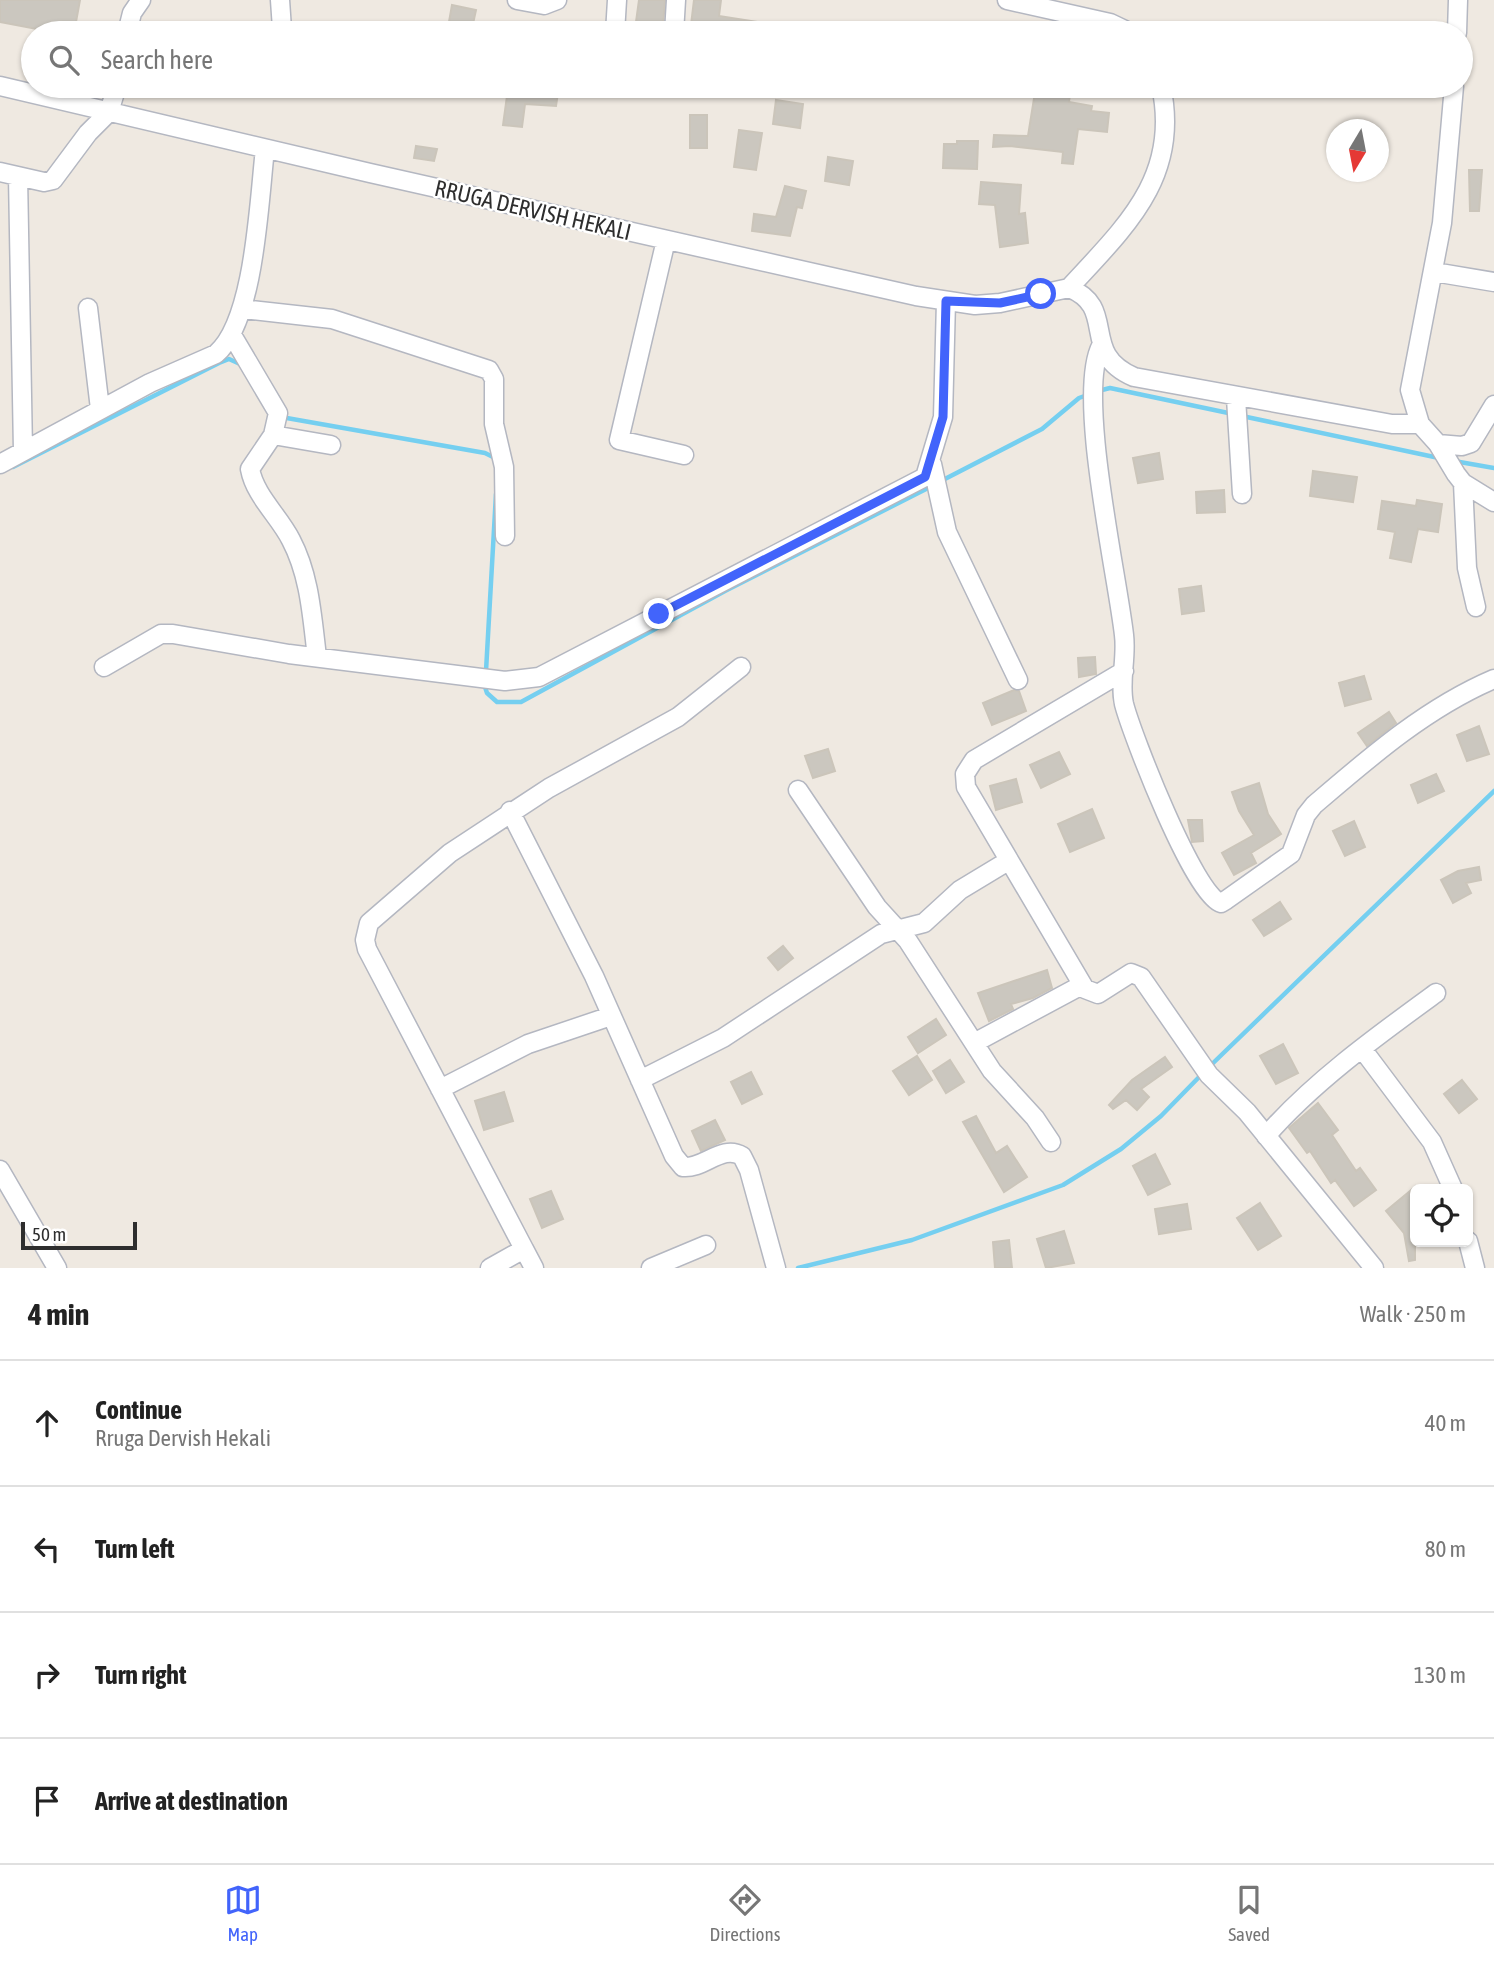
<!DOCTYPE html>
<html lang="en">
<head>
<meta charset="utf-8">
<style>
	:root { --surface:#fff; --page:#f2f2f2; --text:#222; --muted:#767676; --line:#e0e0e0; --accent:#4264fb }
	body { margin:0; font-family:"Asap Condensed",sans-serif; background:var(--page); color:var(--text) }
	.controls { position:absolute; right:21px; bottom:21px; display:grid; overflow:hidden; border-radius:10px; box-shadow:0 2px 5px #0004 }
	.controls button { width:63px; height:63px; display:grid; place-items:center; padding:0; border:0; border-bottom:2px solid var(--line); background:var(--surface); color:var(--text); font:35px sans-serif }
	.compass { position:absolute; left:1326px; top:119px; width:63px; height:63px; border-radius:50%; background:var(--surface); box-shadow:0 2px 5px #0004; rotate:190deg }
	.scale { position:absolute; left:21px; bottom:18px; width:116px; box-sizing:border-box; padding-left:7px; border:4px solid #2e2e2e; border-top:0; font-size:19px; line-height:24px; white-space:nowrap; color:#2e2e2e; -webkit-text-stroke:5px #fff; paint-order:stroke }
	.stop { position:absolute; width:21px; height:21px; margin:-16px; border:5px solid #4264fb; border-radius:50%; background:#fff }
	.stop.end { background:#4264fb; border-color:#fff; box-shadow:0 2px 7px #0008 }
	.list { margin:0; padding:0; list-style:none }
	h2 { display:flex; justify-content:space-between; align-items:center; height:91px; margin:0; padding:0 28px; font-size:30px }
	h2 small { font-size:23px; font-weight:400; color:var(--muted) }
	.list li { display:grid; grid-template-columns:46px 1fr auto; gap:21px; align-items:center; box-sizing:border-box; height:126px; padding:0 28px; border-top:2px solid var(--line) }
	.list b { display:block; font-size:26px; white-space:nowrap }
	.list p { margin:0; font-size:23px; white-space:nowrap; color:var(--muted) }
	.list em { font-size:23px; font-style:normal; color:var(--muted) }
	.icon { flex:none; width:38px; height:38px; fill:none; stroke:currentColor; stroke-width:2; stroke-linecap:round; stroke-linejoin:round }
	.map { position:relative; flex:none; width:1494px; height:1268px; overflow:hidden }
	.search { position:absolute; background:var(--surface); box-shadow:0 2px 5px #0004; left:21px; right:21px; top:21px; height:77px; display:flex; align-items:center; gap:18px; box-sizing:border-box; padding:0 24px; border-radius:38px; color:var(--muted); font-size:26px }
	.sheet { height:595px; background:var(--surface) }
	nav { display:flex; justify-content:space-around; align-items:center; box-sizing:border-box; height:98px; border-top:2px solid var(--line); background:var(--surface); font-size:19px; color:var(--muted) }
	nav a { display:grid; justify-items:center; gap:4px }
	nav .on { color:var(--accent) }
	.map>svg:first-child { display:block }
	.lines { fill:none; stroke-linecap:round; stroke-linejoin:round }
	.stream { stroke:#75cff0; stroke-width:4.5 }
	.building { fill:#cbc7bf; stroke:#cbc5ba; stroke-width:2 }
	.minor-casing { stroke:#b4b7c1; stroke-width:21 }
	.minor { stroke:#fff; stroke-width:18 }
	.route { stroke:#4264fb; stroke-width:9 }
	.labels { text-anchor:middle; stroke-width:5; stroke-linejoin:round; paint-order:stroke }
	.street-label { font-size:23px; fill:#2e2e2e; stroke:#fff }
</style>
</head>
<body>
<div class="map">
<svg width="1494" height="1268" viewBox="0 0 1494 1268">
	<rect width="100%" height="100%" fill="#efe9e1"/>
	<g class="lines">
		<path class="stream" d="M 1098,391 L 1110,388 L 1233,414
			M 1242,416 L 1439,458
			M 281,417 L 485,453 L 495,458
			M 1454,461 L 1494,468
			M 13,467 L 219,363 L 229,359 L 240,364
			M 941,481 L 1042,429 L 1079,398 L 1090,394
			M 486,671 L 496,494
			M 484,684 L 487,693 L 497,702 L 521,702 L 725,591 L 934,485
			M 1209,1067 L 1494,791
			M 798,1268 L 912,1240 L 1063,1185 L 1121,1149 L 1161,1116 L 1203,1073"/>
	</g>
	<path class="building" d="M 0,0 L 80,0 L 74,33 L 58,33 L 0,22 Z
		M 639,0 L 665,0 L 663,26 L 636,22 Z
		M 694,0 L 721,0 L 719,16 L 784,26 L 784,33 L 728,33 L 728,31 L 691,25 Z
		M 452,5 L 476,10 L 471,33 L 447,33 Z
		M 484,86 L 559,86 L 556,106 L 525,104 L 522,127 L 503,125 L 507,96 L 483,93 Z
		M 1036,86 L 1071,86 L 1069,102 L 1092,106 L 1091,111 L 1109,113 L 1107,132 L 1078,129 L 1073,164 L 1062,163 L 1063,152 L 1010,146 L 993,147 L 994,135 L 1028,136 Z
		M 776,100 L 803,104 L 800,128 L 773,124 Z
		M 690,115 L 707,115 L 707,148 L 690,148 Z
		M 739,130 L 762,133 L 756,170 L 734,167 Z
		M 957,141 L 978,141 L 977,169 L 943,168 L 944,144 L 957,144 Z
		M 416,146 L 437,149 L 434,161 L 414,158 Z
		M 828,157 L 853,161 L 849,185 L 825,181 Z
		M 1469,170 L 1482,170 L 1479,211 L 1470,211 Z
		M 981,182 L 1021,185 L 1019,214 L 1025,213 L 1028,243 L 1000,247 L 995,205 L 979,204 Z
		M 785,186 L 806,191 L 802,208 L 797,207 L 790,236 L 752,231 L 754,214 L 776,217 Z
		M 1159,453 L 1163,479 L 1138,483 L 1133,458 Z
		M 1313,471 L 1357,477 L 1353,502 L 1310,496 Z
		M 1224,490 L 1225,512 L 1197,513 L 1196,492 Z
		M 1417,500 L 1442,504 L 1438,532 L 1418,529 L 1411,562 L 1390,558 L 1395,532 L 1378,529 L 1382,501 L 1416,506 Z
		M 1201,586 L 1204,611 L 1182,614 L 1179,589 Z
		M 1095,657 L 1096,674 L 1079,677 L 1078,658 Z
		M 1364,676 L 1371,699 L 1345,706 L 1339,683 Z
		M 1014,690 L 1019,691 L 1026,711 L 992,725 L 983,703 Z
		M 1389,712 L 1396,723 L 1367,746 L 1358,733 Z
		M 1479,726 L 1489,754 L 1467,761 L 1457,735 Z
		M 828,749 L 835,771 L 813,778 L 805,756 Z
		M 1059,752 L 1070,774 L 1041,788 L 1030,765 Z
		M 1436,774 L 1444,791 L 1418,803 L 1411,785 Z
		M 1016,779 L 1022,802 L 996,810 L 990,786 Z
		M 1259,783 L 1268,814 L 1281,834 L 1251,853 L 1256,863 L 1234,875 L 1222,853 L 1254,835 L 1239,811 L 1232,792 Z
		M 1092,809 L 1104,838 L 1070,852 L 1058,824 Z
		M 1188,820 L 1202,820 L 1203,841 L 1192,842 Z
		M 1354,821 L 1365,847 L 1345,856 L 1333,831 Z
		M 1479,867 L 1481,880 L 1466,883 L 1471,893 L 1453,903 L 1441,880 L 1458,871 Z
		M 1280,902 L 1291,919 L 1264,936 L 1253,920 Z
		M 783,946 L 793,958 L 778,970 L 768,958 Z
		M 1047,970 L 1052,988 L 1033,998 L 1011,1004 L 1013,1009 L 989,1021 L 978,993 Z
		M 936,1019 L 946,1035 L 918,1053 L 908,1037 Z
		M 1283,1044 L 1298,1073 L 1276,1084 L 1260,1056 Z
		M 917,1056 L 932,1080 L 909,1095 L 893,1071 Z
		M 1165,1057 L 1172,1067 L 1141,1089 L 1149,1097 L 1137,1110 L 1126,1100 L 1113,1109 L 1109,1105 L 1132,1080 Z
		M 950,1060 L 964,1082 L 946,1093 L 933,1071 Z
		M 751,1072 L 762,1094 L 742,1104 L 731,1082 Z
		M 1462,1080 L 1477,1099 L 1459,1113 L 1444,1094 Z
		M 504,1092 L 513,1121 L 484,1130 L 475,1101 Z
		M 1318,1103 L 1338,1130 L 1332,1135 L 1356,1171 L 1360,1168 L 1376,1190 L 1354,1206 L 1335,1180 L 1331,1183 L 1310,1151 L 1307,1153 L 1289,1128 Z
		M 976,1116 L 996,1153 L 1007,1146 L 1027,1177 L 1004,1192 L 963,1122 Z
		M 715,1120 L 725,1140 L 701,1151 L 692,1131 Z
		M 1155,1154 L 1170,1184 L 1148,1195 L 1133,1166 Z
		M 1415,1187 L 1415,1260 L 1409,1261 L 1404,1233 L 1386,1211 Z
		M 551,1191 L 563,1219 L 542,1228 L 530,1199 Z
		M 1260,1203 L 1281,1236 L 1258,1250 L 1237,1218 Z
		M 1187,1204 L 1191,1229 L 1159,1234 L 1155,1209 Z
		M 1064,1231 L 1074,1263 L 1046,1268 L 1037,1239 Z
		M 1009,1240 L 1012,1268 L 995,1268 L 993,1242 Z"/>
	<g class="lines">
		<g class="minor-casing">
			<path id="minor" d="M 280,0 L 282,29
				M 517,0 L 544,5 L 557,0
				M 1007,0 L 1110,23 L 1131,33
				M 127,33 L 132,13 L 141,0
				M 615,33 L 617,0
				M 674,33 L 676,0
				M 1457,33 L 1458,0
				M 0,86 L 370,173 L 916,296 L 975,305 L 1000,303 L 1069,288
				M 1454,86 L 1442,223 L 1410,390 L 1420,424 L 1438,444 L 1456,474 L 1463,483 L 1494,502
				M 0,172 L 44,182 L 53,180 L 88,133 L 109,112 L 117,86
				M 18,176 L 23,451
				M 666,240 L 619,440 L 684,455
				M 1434,272 L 1494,282
				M 1069,288 C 1119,308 1078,353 1134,377 L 1392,424 L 1420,424
				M 1069,288 C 1125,227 1181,177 1161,86
				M 88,308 L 100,409
				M 243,309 L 332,319 L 489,370 L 494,379 L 494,424 L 504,467 L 505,536
				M 232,335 L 278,413 L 273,435 L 250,469 C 255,496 279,516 291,540 C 310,576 312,617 317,657
				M 1101,346 C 1076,394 1117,573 1124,635 C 1127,658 1119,682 1124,704 C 1132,735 1195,897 1221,903 L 1226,900 L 1291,854 L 1306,815 L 1314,805 C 1370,757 1426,708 1494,679
				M 1236,398 L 1242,494
				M 273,435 L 331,445
				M 1438,444 L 1462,446 L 1471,443 L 1494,405
				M 0,464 L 150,383 L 216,354 C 255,321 259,200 265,149
				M 932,464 L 947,532 L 1018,680
				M 1463,483 L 1467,568 L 1476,607
				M 104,667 L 161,634 L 173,634 L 289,654 L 505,681 L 539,677 L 925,477 L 943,417 L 946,301
				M 1124,671 L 974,760 L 965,774 L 966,787 L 1085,989 L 1098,994 L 1131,973 L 1141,977 L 1209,1075 L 1247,1112 L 1374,1268
				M 798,790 L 877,907 L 908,941 L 992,1071 L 1035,1118 L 1051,1142
				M 510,811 L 594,976 L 674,1156 L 683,1167 C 704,1169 722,1144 742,1156 L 749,1170 L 776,1268
				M 974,1043 L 1082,985
				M 1363,1050 L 1432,1142 L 1453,1189
				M 640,1080 L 723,1038 L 881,934 L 924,923 L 960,890 L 1008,861
				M 440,1089 L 528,1044 L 611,1016
				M 1266,1136 C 1313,1082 1377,1036 1436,993
				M 0,1170 L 57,1268
				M 1468,1241 L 1475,1268
				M 524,1249 L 534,1268
				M 490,1268 L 524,1249 L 367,949 L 365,940 L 369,923 L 450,853 L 549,788 L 678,717 L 741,667
				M 651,1268 L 706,1245"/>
		</g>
		<use href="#minor" class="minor"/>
	</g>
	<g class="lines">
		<path class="route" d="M 659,614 L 925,477 L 943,417 L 946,301 L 1000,303 L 1041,294"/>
	</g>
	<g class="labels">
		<g class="street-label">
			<text transform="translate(533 210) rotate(13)" y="8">RRUGA DERVISH HEKALI</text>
		</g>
	</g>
</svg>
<div class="controls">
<button><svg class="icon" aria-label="locate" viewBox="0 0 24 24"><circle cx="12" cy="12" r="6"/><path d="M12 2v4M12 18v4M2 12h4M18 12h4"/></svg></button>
</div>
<svg class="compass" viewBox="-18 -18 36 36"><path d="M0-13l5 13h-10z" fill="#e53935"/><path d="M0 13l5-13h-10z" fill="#767676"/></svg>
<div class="scale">50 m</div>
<div class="stop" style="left:1041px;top:294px"></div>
<div class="stop end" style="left:659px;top:614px"></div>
<div class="search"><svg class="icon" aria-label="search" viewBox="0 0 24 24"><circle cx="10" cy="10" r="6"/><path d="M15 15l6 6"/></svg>Search here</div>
</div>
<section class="sheet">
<h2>4 min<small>Walk · 250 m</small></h2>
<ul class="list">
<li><svg class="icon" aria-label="ahead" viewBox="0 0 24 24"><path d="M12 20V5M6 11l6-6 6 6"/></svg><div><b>Continue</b><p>Rruga Dervish Hekali</p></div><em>40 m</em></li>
<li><svg class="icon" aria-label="left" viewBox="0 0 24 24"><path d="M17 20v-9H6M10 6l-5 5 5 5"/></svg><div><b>Turn left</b></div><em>80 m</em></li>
<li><svg class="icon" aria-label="right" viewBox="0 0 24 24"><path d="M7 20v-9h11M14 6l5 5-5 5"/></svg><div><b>Turn right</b></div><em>130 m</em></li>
<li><svg class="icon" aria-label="arrive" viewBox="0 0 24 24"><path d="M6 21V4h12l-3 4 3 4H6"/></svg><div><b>Arrive at destination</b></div></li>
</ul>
</section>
<nav>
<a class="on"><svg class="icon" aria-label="map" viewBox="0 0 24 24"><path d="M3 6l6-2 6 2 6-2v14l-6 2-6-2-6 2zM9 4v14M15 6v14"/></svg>Map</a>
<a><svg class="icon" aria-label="directions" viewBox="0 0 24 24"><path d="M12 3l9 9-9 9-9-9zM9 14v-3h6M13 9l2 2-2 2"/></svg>Directions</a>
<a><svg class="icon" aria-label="saved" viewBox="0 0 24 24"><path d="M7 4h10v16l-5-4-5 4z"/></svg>Saved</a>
</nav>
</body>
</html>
